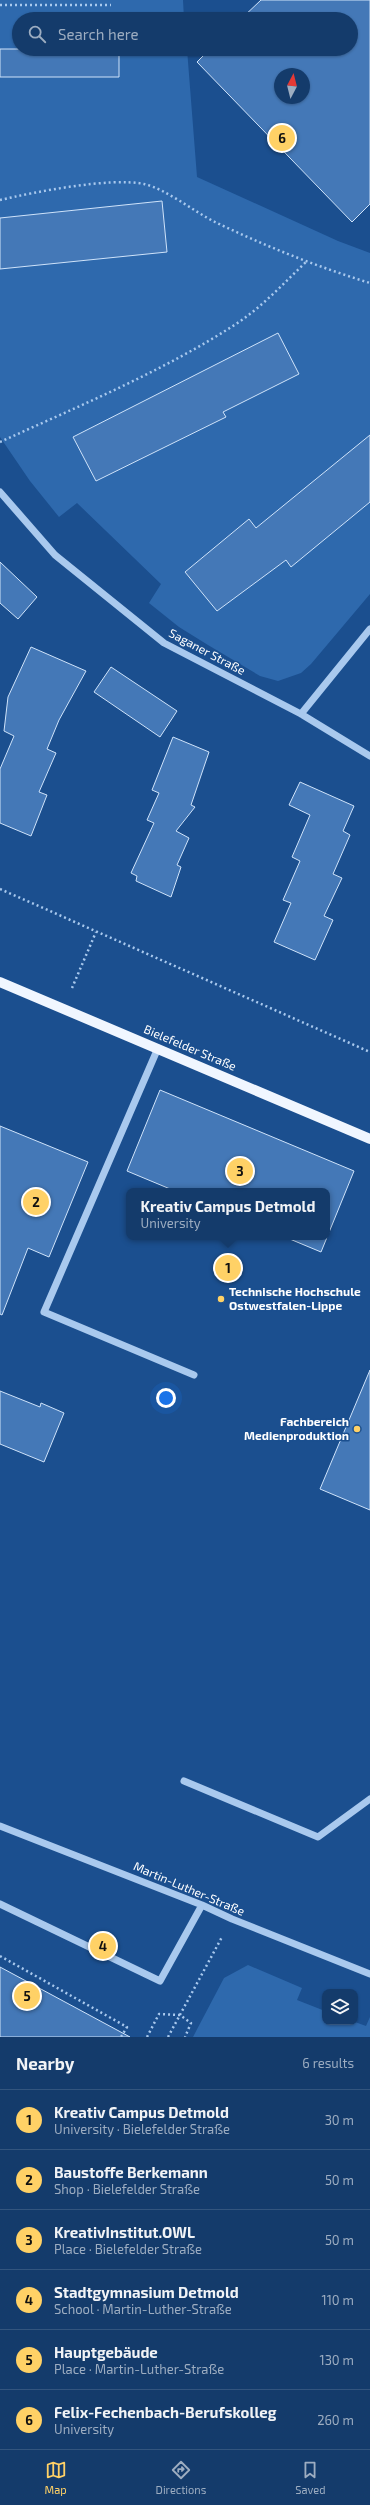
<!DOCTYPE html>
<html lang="en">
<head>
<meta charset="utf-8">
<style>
	:root { --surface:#143b6b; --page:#214673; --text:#f1f3f6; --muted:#9dadc1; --line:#33557e; --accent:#ffd166 }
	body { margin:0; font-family:"Exo 2",sans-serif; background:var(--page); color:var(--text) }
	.controls { position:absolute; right:12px; bottom:12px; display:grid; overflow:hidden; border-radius:8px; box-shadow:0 1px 3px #0004 }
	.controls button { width:36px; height:36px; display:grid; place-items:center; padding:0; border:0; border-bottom:1px solid var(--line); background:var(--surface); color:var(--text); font:20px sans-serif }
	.compass { position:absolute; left:274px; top:68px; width:36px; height:36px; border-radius:50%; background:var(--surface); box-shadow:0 1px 3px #0004; rotate:7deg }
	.you { position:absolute; left:166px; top:1398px; width:14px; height:14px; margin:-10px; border:3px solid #fff; border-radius:50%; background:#1a73e8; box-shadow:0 0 0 6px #1a73e833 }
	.badge { display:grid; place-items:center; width:26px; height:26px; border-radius:50%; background:var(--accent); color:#111; font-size:13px; font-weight:700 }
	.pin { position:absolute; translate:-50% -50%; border:2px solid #fff; box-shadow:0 1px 4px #0006 }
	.popup { position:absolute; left:126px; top:1188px; width:204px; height:52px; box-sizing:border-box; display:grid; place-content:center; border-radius:8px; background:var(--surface); filter:drop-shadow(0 1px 3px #0005); font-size:13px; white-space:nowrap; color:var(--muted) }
	.popup b { font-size:15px; color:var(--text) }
	.popup::after { content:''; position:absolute; left:50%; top:100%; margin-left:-8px; border:8px solid transparent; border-top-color:var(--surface) }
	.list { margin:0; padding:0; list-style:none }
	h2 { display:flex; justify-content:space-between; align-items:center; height:52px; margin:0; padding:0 16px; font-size:17px }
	h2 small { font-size:13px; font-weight:400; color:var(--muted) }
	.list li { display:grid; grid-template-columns:26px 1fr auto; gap:12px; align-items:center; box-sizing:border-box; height:60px; padding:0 16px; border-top:1px solid var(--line) }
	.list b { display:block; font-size:15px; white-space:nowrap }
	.list p { margin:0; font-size:13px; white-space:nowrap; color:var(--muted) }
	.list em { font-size:13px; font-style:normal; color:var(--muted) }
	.icon { flex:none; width:22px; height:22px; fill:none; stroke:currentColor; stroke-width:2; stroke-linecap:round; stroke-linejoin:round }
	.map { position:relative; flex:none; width:370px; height:2037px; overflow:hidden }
	.search { position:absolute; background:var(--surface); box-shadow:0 1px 3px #0004; left:12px; right:12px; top:12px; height:44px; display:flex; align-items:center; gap:10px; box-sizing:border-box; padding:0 14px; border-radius:22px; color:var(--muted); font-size:15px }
	.sheet { height:412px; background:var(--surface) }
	nav { display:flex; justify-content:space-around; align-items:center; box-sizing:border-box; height:56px; border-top:1px solid var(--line); background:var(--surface); font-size:11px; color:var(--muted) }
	nav a { display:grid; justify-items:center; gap:2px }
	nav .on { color:var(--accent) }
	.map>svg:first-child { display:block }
	.green { fill:#2e69ad }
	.building { fill:#4478b7; stroke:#cfe3fa; fill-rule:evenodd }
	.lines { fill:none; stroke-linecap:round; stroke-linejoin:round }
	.path { stroke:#a9c9ee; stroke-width:2.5; stroke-dasharray:2 3; stroke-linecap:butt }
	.minor { stroke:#a9c9ee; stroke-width:7 }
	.major { stroke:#f0f6ff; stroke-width:10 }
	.poi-dot { fill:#ffd166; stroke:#1b4f8f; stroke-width:1.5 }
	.labels { text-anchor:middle; stroke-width:3; stroke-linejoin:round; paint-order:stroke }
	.street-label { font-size:12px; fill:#fff; stroke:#1b4f8f }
	.poi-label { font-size:12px; font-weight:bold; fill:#fff; stroke:#1b4f8f; text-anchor:start }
</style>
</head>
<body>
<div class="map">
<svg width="370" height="2037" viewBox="0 0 370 2037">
	<rect width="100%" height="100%" fill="#1b4f8f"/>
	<path class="green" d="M 0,0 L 183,0 L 184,19 L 19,19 L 19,49 L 187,49 L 197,177 L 338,241 L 370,253 L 370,594 L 311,664 L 301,673 L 278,681 L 260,676 L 208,645 L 179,627 L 149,603 L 161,584 L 77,503 L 59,517 L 30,481 L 0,437 Z
		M 248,1965 L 302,1988 L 297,2000 L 325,2011 L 325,2022 L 355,2022 L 366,2026 L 370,2017 L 370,2037 L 193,2037 L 224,1978 Z"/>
	<path class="building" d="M 261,0 L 370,0 L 370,204 L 352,222 L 197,62 L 210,49 L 351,49 L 351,19 L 241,19 ZM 280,74 L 304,74 L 304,98 L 280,98 Z
		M 0,49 L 119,49 L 119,77 L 0,77 Z
		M 162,201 L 167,252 L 0,269 L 0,218 Z
		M 278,333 L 299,374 L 223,412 L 226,417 L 96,481 L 73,437 Z
		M 370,435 L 370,502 L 291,567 L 286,560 L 217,611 L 185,572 L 249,519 L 256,528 Z
		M 0,562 L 37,597 L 18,619 L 0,603 Z
		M 31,647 L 86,671 L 59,720 L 47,749 L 56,753 L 39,792 L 47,795 L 31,836 L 0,823 L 0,769 L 14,736 L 4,731 L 8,697 Z
		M 111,667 L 177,711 L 160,737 L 94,692 Z
		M 173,737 L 209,752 L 191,805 L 195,807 L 176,831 L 189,838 L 177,865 L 181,867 L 171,897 L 136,881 L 137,876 L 131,873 L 154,823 L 147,820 L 159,793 L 152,790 Z
		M 300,782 L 354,806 L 343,831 L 350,835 L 333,874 L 342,878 L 324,916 L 333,920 L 315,960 L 274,942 L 291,903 L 283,900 L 300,861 L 292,857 L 310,815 L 289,805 Z
		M 160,1090 L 354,1171 L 321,1252 L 285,1237 L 327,1237 L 327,1191 L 175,1191 L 127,1171 Z
		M 0,1126 L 88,1162 L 49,1257 L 28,1248 L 2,1315 L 0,1314 Z
		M 370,1370 L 370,1510 L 320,1489 Z
		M 0,1391 L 40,1407 L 41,1403 L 64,1413 L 44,1462 L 0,1444 Z
		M 0,1967 L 130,2037 L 0,2037 Z"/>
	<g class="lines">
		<path class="path" d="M 0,5 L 111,5
			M 0,200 C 35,192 110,177 144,184 C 166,189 193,211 215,222 C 265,246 318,267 370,283
			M 0,442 C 79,406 166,370 239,322 C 264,305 286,281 307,261
			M 0,889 L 370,1052
			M 72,988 L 96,932
			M 0,1956 L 127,2027 L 121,2037
			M 147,2037 L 159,2014 L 180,2015 L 191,2023 L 185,2037
			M 168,2037 L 222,1937"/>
		<path class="minor" d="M 0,492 L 55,555 L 164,643 L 301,714 L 370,756
			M 301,714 L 370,629
			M 158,1048 L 44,1312 L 194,1375
			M 184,1781 L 318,1837 L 370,1799
			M 0,1826 L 202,1905 L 232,1919 L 370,1974
			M 0,1904 L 160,1981 L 202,1905"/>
		<path class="major" d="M 0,982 L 370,1139"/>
	</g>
	<g class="poi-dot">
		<circle cx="221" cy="1299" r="4"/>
		<circle cx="357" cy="1429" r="4"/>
	</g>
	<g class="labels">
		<g class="street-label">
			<text transform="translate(207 652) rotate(28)" y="4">Saganer Straße</text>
			<text transform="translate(190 1048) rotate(23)" y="4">Bielefelder Straße</text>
			<text transform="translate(189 1889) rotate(23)" y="4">Martin-Luther-Straße</text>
		</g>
		<g class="poi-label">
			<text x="229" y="1296">Technische Hochschule<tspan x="229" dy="14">Ostwestfalen-Lippe</tspan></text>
			<text x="349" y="1426" text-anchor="end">Fachbereich<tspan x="349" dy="14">Medienproduktion</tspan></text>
		</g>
	</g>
</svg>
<div class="controls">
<button><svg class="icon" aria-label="layers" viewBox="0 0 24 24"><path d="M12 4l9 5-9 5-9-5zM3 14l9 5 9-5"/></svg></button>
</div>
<svg class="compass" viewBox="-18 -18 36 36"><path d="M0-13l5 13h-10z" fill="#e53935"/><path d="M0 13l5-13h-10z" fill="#9dadc1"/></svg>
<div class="you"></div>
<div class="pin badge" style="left:228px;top:1268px">1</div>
<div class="popup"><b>Kreativ Campus Detmold</b>University</div>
<div class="pin badge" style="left:36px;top:1202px">2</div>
<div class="pin badge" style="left:240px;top:1171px">3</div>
<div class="pin badge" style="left:103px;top:1946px">4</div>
<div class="pin badge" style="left:27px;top:1996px">5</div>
<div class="pin badge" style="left:282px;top:138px">6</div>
<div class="search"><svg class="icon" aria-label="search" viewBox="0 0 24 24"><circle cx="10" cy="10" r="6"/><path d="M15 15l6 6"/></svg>Search here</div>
</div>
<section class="sheet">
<h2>Nearby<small>6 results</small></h2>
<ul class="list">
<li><span class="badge">1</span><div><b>Kreativ Campus Detmold</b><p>University · Bielefelder Straße</p></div><em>30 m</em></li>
<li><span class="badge">2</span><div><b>Baustoffe Berkemann</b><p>Shop · Bielefelder Straße</p></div><em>50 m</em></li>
<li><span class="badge">3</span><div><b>KreativInstitut.OWL</b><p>Place · Bielefelder Straße</p></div><em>50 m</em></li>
<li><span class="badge">4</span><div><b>Stadtgymnasium Detmold</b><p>School · Martin-Luther-Straße</p></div><em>110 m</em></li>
<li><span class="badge">5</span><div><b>Hauptgebäude</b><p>Place · Martin-Luther-Straße</p></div><em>130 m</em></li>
<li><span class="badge">6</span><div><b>Felix-Fechenbach-Berufskolleg</b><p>University</p></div><em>260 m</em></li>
</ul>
</section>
<nav>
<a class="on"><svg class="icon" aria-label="map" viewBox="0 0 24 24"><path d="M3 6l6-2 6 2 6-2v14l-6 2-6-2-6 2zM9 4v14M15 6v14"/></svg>Map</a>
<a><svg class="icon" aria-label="directions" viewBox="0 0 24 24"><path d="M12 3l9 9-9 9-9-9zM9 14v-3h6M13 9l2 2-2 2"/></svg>Directions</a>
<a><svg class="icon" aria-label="saved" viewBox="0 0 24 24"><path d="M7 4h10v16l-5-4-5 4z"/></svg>Saved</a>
</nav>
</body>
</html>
